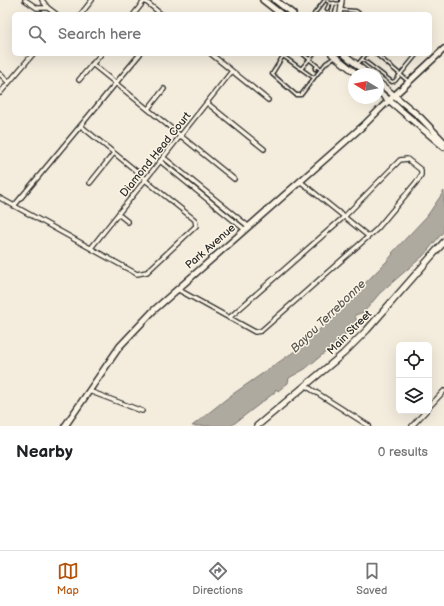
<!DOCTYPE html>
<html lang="en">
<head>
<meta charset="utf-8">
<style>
	:root { --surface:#fff; --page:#f2f2f2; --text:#202124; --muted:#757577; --line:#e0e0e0; --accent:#b45309 }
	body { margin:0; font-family:"Balsamiq Sans",sans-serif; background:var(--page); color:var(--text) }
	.controls { position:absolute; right:12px; bottom:12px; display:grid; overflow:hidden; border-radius:6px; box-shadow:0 4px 16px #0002 }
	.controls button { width:36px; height:36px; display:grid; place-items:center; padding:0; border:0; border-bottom:1px solid var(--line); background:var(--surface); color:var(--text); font:20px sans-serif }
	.compass { position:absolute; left:348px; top:68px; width:36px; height:36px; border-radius:50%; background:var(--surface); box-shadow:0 4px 16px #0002; rotate:280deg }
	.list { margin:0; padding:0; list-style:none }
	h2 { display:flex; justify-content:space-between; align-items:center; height:52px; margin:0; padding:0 16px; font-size:17px }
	h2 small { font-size:13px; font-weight:400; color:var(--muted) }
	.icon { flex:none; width:22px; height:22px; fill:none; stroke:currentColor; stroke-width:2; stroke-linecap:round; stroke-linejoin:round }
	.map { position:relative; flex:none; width:444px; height:426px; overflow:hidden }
	.search { position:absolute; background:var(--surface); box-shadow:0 4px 16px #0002; left:12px; right:12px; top:12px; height:44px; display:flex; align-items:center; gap:10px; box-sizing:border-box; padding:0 14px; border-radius:6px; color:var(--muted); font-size:15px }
	.sheet { height:124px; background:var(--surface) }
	nav { display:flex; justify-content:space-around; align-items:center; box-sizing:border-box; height:56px; border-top:1px solid var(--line); background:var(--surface); font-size:11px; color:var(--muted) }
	nav a { display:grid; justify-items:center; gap:2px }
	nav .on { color:var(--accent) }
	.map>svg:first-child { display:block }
	.water { fill:#afaaa0; stroke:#7a7771 }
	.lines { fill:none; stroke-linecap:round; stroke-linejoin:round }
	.lane-casing { stroke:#2b2b2b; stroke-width:5 }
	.street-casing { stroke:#2b2b2b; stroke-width:6 }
	.secondary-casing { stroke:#2b2b2b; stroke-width:8 }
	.primary-casing { stroke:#2b2b2b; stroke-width:8 }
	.lane { stroke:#fcf5e5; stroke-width:2 }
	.street { stroke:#fcf5e5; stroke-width:3.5 }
	.secondary { stroke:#fcf5e5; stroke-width:5 }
	.primary { stroke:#fcf5e5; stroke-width:5.5 }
	.labels { text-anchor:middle; stroke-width:3; stroke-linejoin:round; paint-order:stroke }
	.street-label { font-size:11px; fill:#2b2b2b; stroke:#fcf5e5 }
	.water-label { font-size:12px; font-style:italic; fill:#595754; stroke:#fcf5e5 }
</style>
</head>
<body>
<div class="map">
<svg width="444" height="426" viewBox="0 0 444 426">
	<rect width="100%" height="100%" fill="#f4edde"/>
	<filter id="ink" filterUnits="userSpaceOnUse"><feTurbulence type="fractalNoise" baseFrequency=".025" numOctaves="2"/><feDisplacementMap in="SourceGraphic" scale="8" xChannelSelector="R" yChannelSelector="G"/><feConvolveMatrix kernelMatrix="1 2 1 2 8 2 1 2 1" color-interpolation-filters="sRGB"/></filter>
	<g filter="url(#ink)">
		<path class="water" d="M 444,191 L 444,231 L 423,256 L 380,293 L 364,312 L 355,315 L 357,323 L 350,331 L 346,331 L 344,337 L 305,369 L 289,378 L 288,383 L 278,391 L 276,389 L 274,393 L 231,426 L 192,426 L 230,396 L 305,344 L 387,261 L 393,254 L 392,253 L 427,216 Z"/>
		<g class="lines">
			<g class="lane-casing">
				<path id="lane" d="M 326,0 L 330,3 L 342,4
					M 327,9 L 330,3
					M 341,10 L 356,11 L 360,14
					M 314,14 L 325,0
					M 331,14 L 334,3
					M 284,54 L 283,56 L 314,78 L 326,63 L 335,57
					M 303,54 L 321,69
					M 376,54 L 408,81
					M 283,56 L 272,74 L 296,95 L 301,95 L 314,78
					M 362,59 L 392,82 L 395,81 L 417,54
					M 358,64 L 366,54
					M 301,69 L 314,54
					M 315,69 L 317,66"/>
			</g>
			<g class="street-casing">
				<path id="street" d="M 25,0 L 37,8 L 48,8 L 56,14
					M 42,0 L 48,8
					M 145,1 L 161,14
					M 81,14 L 92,0
					M 134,14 L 145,0
					M 340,14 L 342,0
					M 211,54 L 268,100
					M 92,64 L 234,179
					M 0,74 L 8,82
					M 79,80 L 101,54
					M 0,93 L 33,54
					M 207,103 L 264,149
					M 148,109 L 164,89
					M 81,126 L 146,179
					M 163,157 L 248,226
					M 160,161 L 244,229
					M 301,182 L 368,236
					M 90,183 L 114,153
					M 0,198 L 137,274 L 147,272 L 196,226 L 195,220 L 145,180
					M 14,206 L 140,54
					M 118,214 L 128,222
					M 91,248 L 232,71
					M 177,289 L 255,332 L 261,331 L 377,229 L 419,179 L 421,175 L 421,170 L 407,159 L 400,160 L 345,216 L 229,318
					M 306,386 L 369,426
					M 89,391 L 142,411
					M 429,407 L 444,391
					M 412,426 L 426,411"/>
			</g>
			<g class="secondary-casing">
				<path id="secondary" d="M 263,0 L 281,14
					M 275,0 L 293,14
					M 332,54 L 357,74
					M 344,54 L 368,74
					M 378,82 L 420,117 L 444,142
					M 378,91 L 444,147
					M 65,426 L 120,346 L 154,310 L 364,125 L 382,107 L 444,49"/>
			</g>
			<g class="primary-casing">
				<path id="primary" d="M 257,426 L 343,354 L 367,330 L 444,242"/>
			</g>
			<use href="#lane" class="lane"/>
			<use href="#street" class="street"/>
			<use href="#secondary" class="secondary"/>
			<use href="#primary" class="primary"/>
		</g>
	</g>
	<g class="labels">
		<g class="street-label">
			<text transform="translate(155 154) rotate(-51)" y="4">Diamond Head Court</text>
			<text transform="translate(210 246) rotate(-41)" y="4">Park Avenue</text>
			<text transform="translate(349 332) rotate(-45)" y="4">Main Street</text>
		</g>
		<g class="water-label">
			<text transform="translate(328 316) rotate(-44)" y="4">Bayou Terrebonne</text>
		</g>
	</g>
</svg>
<div class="controls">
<button><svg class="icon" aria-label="locate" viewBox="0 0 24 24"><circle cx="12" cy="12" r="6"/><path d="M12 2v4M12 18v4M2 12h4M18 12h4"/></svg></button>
<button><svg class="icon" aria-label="layers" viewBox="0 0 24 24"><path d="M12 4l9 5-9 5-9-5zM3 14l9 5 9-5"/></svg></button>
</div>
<svg class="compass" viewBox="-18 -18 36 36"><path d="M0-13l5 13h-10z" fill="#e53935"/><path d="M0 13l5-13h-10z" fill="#757577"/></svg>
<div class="search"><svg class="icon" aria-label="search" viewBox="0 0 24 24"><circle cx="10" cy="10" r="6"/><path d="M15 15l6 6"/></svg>Search here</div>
</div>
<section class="sheet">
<h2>Nearby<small>0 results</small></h2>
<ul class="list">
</ul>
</section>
<nav>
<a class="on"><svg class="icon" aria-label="map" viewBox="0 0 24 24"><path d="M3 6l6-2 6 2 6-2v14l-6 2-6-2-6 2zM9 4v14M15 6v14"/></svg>Map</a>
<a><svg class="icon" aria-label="directions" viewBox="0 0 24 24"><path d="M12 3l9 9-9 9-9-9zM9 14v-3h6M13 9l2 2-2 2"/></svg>Directions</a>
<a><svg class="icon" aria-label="saved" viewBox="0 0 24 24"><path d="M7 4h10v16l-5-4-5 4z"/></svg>Saved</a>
</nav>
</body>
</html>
